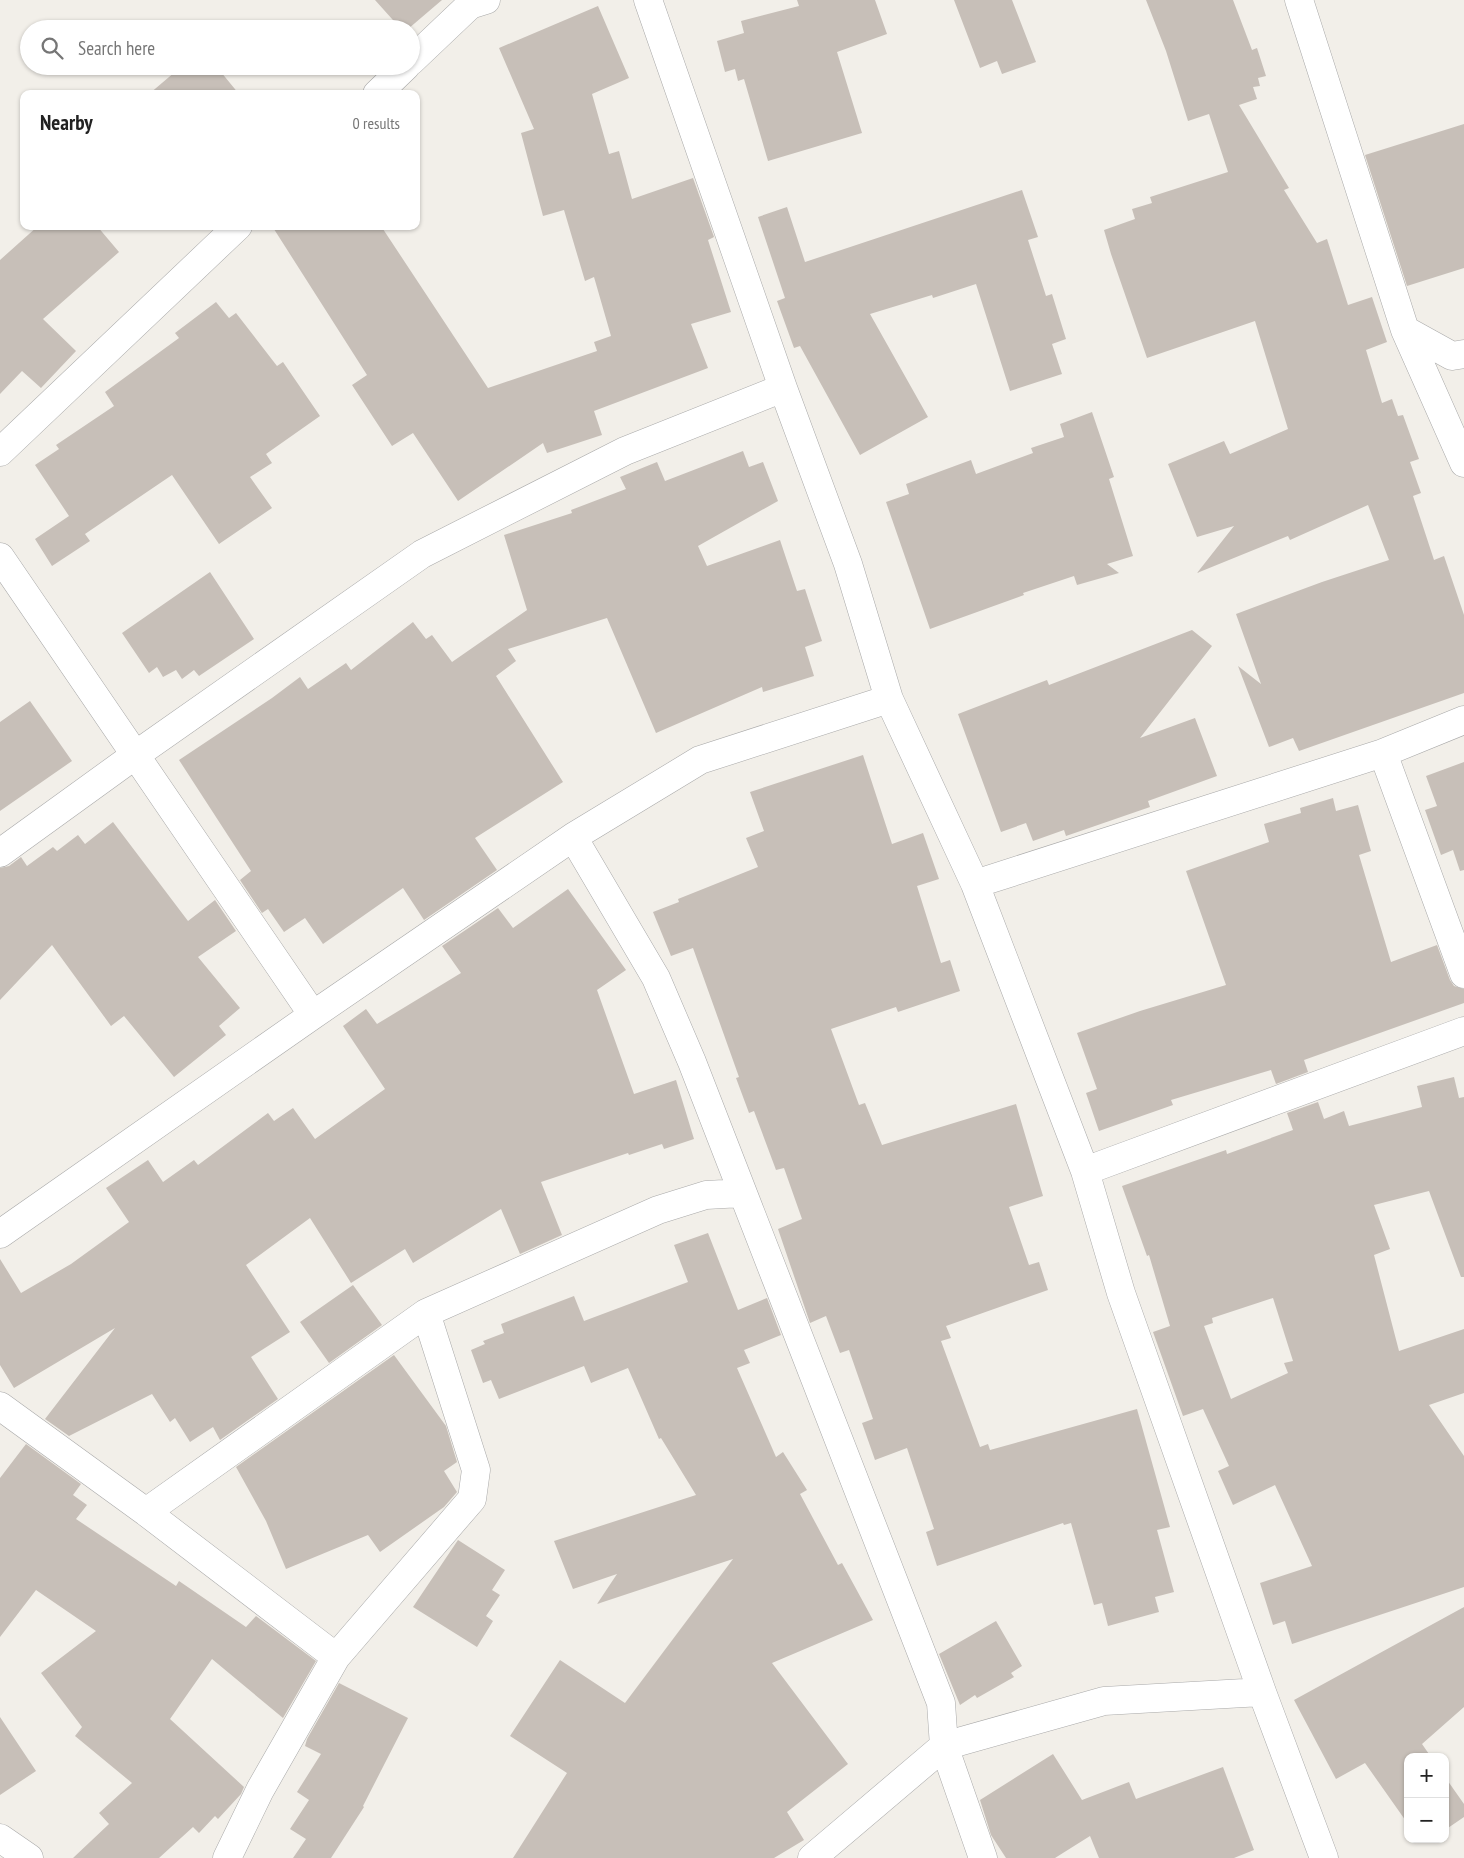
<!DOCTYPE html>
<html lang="en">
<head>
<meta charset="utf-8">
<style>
	:root { --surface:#fff; --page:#f2f2f2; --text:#222; --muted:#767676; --line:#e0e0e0 }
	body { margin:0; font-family:"PT Sans Narrow",sans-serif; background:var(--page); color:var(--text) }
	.controls { position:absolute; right:15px; bottom:15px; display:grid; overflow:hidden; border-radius:10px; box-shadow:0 1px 4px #0004 }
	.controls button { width:45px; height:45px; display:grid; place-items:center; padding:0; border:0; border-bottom:1px solid var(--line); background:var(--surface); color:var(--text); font:25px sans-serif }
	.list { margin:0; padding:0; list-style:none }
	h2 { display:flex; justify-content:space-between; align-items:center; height:65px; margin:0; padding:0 20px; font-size:21px }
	h2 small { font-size:16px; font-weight:400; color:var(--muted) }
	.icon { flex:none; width:28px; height:28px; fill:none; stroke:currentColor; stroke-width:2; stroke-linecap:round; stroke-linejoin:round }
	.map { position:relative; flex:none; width:1464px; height:1858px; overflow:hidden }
	.search { position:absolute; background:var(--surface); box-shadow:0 1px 4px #0004; left:20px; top:20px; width:400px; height:55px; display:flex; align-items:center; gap:12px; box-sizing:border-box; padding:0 18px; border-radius:28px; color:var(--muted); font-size:19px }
	.panel { position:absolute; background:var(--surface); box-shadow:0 1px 4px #0004; left:20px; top:90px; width:400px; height:140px; border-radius:10px }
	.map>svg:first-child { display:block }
	.building { fill:#c7bfb8; fill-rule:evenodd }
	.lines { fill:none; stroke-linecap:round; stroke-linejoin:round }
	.minor-casing { stroke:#a9a9a9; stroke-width:29 }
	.minor { stroke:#fff; stroke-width:28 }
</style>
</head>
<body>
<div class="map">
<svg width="1464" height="1858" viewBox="0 0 1464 1858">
	<rect width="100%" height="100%" fill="#f2efe9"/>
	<path class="building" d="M 375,0 L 442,0 L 408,29 L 401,29 Z
		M 797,0 L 875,0 L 887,34 L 837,52 L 862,133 L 768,161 L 744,79 L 738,81 L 735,69 L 725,72 L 717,41 L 744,33 L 741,21 L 799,6 Z
		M 954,0 L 1012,0 L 1036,62 L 1002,74 L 997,61 L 980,68 Z
		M 1146,0 L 1233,0 L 1252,50 L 1257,48 L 1266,76 L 1258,78 L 1260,86 L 1253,87 L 1257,99 L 1239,105 L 1289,188 L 1284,190 L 1317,243 L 1327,239 L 1348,305 L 1372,297 L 1387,342 L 1366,350 L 1382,403 L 1392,399 L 1398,416 L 1403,415 L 1419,459 L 1410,462 L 1421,493 L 1413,496 L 1434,560 L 1444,556 L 1464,615 L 1464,693 L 1299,751 L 1293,738 L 1269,747 L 1238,666 L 1261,684 L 1236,614 L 1322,582 L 1389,560 L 1368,505 L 1290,540 L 1288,536 L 1197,573 L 1234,526 L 1197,537 L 1168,464 L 1224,441 L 1230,454 L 1288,429 L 1255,321 L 1147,358 L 1111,254 L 1104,230 L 1135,219 L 1132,209 L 1152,203 L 1150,197 L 1228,172 L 1209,114 L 1188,121 L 1166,51 Z
		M 598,6 L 629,78 L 592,94 L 609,154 L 619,151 L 632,199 L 693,178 L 714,237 L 708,240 L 731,312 L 691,324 L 708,368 L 594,411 L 602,435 L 547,453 L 543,443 L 458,501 L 413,433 L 392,446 L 352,385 L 367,375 L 272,226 L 381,226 L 488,388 L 597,351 L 594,342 L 611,336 L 594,277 L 585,281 L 564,210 L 543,216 L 521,133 L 534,129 L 499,48 Z
		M 182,66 L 216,66 L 239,94 L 149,94 Z
		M 1464,124 L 1464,268 L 1407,286 L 1365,155 Z
		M 1022,190 L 1038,237 L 1028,240 L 1046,296 L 1052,294 L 1066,339 L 1052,344 L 1062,374 L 1010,391 L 976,284 L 933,298 L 932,295 L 870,314 L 928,417 L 860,455 L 800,346 L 794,348 L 777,301 L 785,298 L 758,217 L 787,207 L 805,262 Z
		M 38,226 L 97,226 L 119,252 L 43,319 L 76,351 L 41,388 L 22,371 L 0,394 L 0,260 Z
		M 216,302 L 229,318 L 236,313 L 277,366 L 283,362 L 320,416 L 266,454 L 272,463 L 250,477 L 272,508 L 219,544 L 172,475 L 85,534 L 90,541 L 52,566 L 35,539 L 69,516 L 35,465 L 59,449 L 56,445 L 114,406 L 105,392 L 179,338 L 175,333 Z
		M 1092,412 L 1114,477 L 1109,479 L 1133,556 L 1107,564 L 1119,573 L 1077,585 L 1074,576 L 1023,593 L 1024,595 L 930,629 L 886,502 L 909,494 L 906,484 L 971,460 L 976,474 L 1033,453 L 1031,448 L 1064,437 L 1060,424 Z
		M 743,451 L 749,467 L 763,462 L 778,501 L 698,546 L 707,566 L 780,540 L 797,591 L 805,589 L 822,641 L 805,647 L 814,676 L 763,692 L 762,687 L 656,733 L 607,618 L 508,649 L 516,661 L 496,676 L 563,782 L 475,838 L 497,870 L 424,920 L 403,888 L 323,944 L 305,918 L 284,932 L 268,909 L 262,913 L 240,880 L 251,871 L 179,760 L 272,698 L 300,677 L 308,689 L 346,663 L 351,670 L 413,622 L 426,639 L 432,635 L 452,662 L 527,610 L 504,535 L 572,513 L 571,510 L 626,489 L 620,477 L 657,462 L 665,481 Z
		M 210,572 L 254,639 L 199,676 L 194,670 L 182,679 L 176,670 L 163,677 L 157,667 L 149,673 L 122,633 Z
		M 1192,630 L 1212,646 L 1140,738 L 1195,718 L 1217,776 L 1148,801 L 1150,807 L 1066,836 L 1064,830 L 1033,841 L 1026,823 L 1001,832 L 958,714 L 1047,680 L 1049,685 Z
		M 30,701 L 72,761 L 0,811 L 0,722 Z
		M 863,755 L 892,844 L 923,833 L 939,879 L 917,886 L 941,963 L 950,960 L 960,991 L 898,1012 L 896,1007 L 831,1029 L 859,1105 L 865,1103 L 882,1145 L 1016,1104 L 1043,1196 L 1009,1207 L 1029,1265 L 1039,1262 L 1048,1290 L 946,1326 L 951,1338 L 941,1341 L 980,1447 L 988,1444 L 990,1450 L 1137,1409 L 1170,1527 L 1157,1530 L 1174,1592 L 1155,1597 L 1159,1612 L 1108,1626 L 1102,1603 L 1094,1605 L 1071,1523 L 1064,1525 L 1063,1523 L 937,1566 L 926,1532 L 934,1529 L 907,1448 L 875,1460 L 862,1423 L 873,1419 L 849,1350 L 840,1353 L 826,1316 L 810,1323 L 778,1229 L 802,1219 L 784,1168 L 776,1170 L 754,1111 L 749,1113 L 736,1078 L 739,1077 L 693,948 L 671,956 L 653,912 L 679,902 L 678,899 L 758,867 L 746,838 L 764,831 L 750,792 Z
		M 1464,762 L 1464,870 L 1460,871 L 1453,850 L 1441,855 L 1425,810 L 1437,806 L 1426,776 Z
		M 1333,798 L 1336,811 L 1358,805 L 1371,851 L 1359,855 L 1391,962 L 1437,945 L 1450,980 L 1454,986 L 1464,989 L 1464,1003 L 1304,1060 L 1308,1072 L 1276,1084 L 1271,1070 L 1171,1100 L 1173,1105 L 1099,1131 L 1086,1093 L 1097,1089 L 1077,1033 L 1140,1011 L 1226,985 L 1186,871 L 1269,842 L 1264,824 L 1301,813 L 1300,808 Z
		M 113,822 L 188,921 L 215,900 L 236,931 L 198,957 L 240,1008 L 219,1026 L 226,1035 L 174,1077 L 124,1016 L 111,1026 L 52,945 L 0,1000 L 0,868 L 9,866 L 21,857 L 27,866 L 53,847 L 57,851 L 78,835 L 85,844 Z
		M 568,889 L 626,970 L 597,990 L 634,1094 L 676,1080 L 694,1139 L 664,1149 L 662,1144 L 629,1155 L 628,1153 L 541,1182 L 562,1235 L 520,1254 L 501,1209 L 413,1263 L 405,1249 L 351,1283 L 310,1218 L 246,1265 L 290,1332 L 251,1357 L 278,1399 L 220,1440 L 213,1427 L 190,1442 L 175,1418 L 170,1422 L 152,1394 L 69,1436 L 45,1419 L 115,1328 L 14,1388 L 0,1365 L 0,1259 L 21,1293 L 71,1264 L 129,1222 L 106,1188 L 148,1160 L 163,1182 L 194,1160 L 198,1165 L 268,1113 L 274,1121 L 293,1108 L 315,1139 L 385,1089 L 343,1026 L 366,1009 L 377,1024 L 461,973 L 442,946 L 498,908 L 513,928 Z
		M 1454,1077 L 1459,1098 L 1464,1097 L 1464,1277 L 1461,1277 L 1429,1191 L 1374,1205 L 1390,1249 L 1374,1255 L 1399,1351 L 1464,1329 L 1464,1393 L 1429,1405 L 1464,1456 L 1464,1587 L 1292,1644 L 1285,1621 L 1273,1625 L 1260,1583 L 1312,1566 L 1275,1485 L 1233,1505 L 1218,1471 L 1229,1466 L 1203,1409 L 1183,1416 L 1153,1332 L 1170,1326 L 1149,1255 L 1147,1256 L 1122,1186 L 1226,1150 L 1227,1154 L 1293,1130 L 1287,1113 L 1318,1102 L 1324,1119 L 1344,1111 L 1349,1126 L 1422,1107 L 1417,1086 ZM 1273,1298 L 1293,1361 L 1284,1363 L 1288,1373 L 1231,1399 L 1204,1326 L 1213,1323 L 1212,1318 Z
		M 708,1233 L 738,1310 L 767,1298 L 781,1335 L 744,1350 L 750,1363 L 737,1368 L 776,1457 L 783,1452 L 807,1490 L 800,1494 L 838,1565 L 842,1563 L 873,1620 L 772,1663 L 848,1764 L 787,1812 L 804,1840 L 774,1858 L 513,1858 L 567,1773 L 510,1736 L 560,1660 L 625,1703 L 733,1559 L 597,1604 L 617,1574 L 573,1589 L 554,1541 L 696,1495 L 661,1438 L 659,1439 L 628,1368 L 591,1383 L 584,1366 L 499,1399 L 491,1380 L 483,1383 L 471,1350 L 485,1344 L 483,1341 L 504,1333 L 501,1324 L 574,1296 L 584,1321 L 688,1282 L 674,1245 Z
		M 353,1285 L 382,1325 L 329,1363 L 300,1322 Z
		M 394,1355 L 446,1426 L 457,1462 L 444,1471 L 457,1492 L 444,1507 L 380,1552 L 368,1535 L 286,1569 L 266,1521 L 236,1467 Z
		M 26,1444 L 81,1484 L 73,1495 L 87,1505 L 76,1519 L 176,1586 L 179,1581 L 246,1627 L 256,1616 L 316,1661 L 283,1718 L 212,1659 L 170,1719 L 244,1787 L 241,1794 L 218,1819 L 215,1816 L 199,1833 L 193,1827 L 159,1858 L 73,1858 L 109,1824 L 99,1813 L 132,1783 L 75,1736 L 82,1727 L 41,1673 L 96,1631 L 36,1590 L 0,1637 L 0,1478 Z
		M 458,1540 L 505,1570 L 492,1590 L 500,1595 L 486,1616 L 493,1621 L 477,1647 L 413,1607 Z
		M 1464,1607 L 1464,1707 L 1422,1744 L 1431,1757 L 1408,1757 L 1408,1824 L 1365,1763 L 1336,1779 L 1294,1700 Z
		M 996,1621 L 1022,1666 L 1011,1673 L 1014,1677 L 977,1698 L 975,1695 L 960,1705 L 939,1654 Z
		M 339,1683 L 408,1718 L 363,1806 L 364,1807 L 331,1858 L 293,1858 L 306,1839 L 290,1829 L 309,1800 L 297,1792 L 321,1754 L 305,1746 L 307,1739 Z
		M 0,1717 L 36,1771 L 0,1795 Z
		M 1053,1754 L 1082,1800 L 1129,1782 L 1136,1799 L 1223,1767 L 1254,1850 L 1234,1858 L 1099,1858 L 1090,1836 L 1055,1858 L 1006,1858 L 991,1835 L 980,1800 Z
		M 1445,1777 L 1464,1804 L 1464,1817 L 1445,1830 Z"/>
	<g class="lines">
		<g class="minor-casing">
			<path id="minor" d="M 648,0 L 783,388 L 848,564 L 889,699 L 975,884 L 1085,1171 L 1121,1293 L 1262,1692 L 1324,1858
				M 1299,0 L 1405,330 L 1464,463
				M 411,61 L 470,5 L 486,0
				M 377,94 L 406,66
				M 1405,330 L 1452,356 L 1464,354
				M 0,452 L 238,226
				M 0,557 L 313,1015
				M 1383,753 L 1464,974
				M 573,837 L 656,978 L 692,1062 L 941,1703 L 944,1746 L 983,1858
				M 0,853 L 134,756 L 422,554 L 625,451 L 783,388
				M 975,884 L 1383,753 L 1464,720
				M 1085,1171 L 1464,1031
				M 0,1234 L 313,1015 L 573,837 L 700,760 L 889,699
				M 0,1406 L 146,1512 L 336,1657
				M 146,1512 L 426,1313
				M 0,1838 L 29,1858
				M 227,1858 L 260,1790 L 336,1657 L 472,1499 L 476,1470 L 426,1313 L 658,1210 L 706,1195 L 742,1193
				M 812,1858 L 944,1746 L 1104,1701 L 1262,1692"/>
		</g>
		<use href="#minor" class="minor"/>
	</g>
</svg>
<div class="controls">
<button>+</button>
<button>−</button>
</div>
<div class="search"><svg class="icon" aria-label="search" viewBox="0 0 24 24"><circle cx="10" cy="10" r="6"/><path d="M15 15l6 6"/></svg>Search here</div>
<section class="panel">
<h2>Nearby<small>0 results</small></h2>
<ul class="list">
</ul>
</section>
</div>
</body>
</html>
